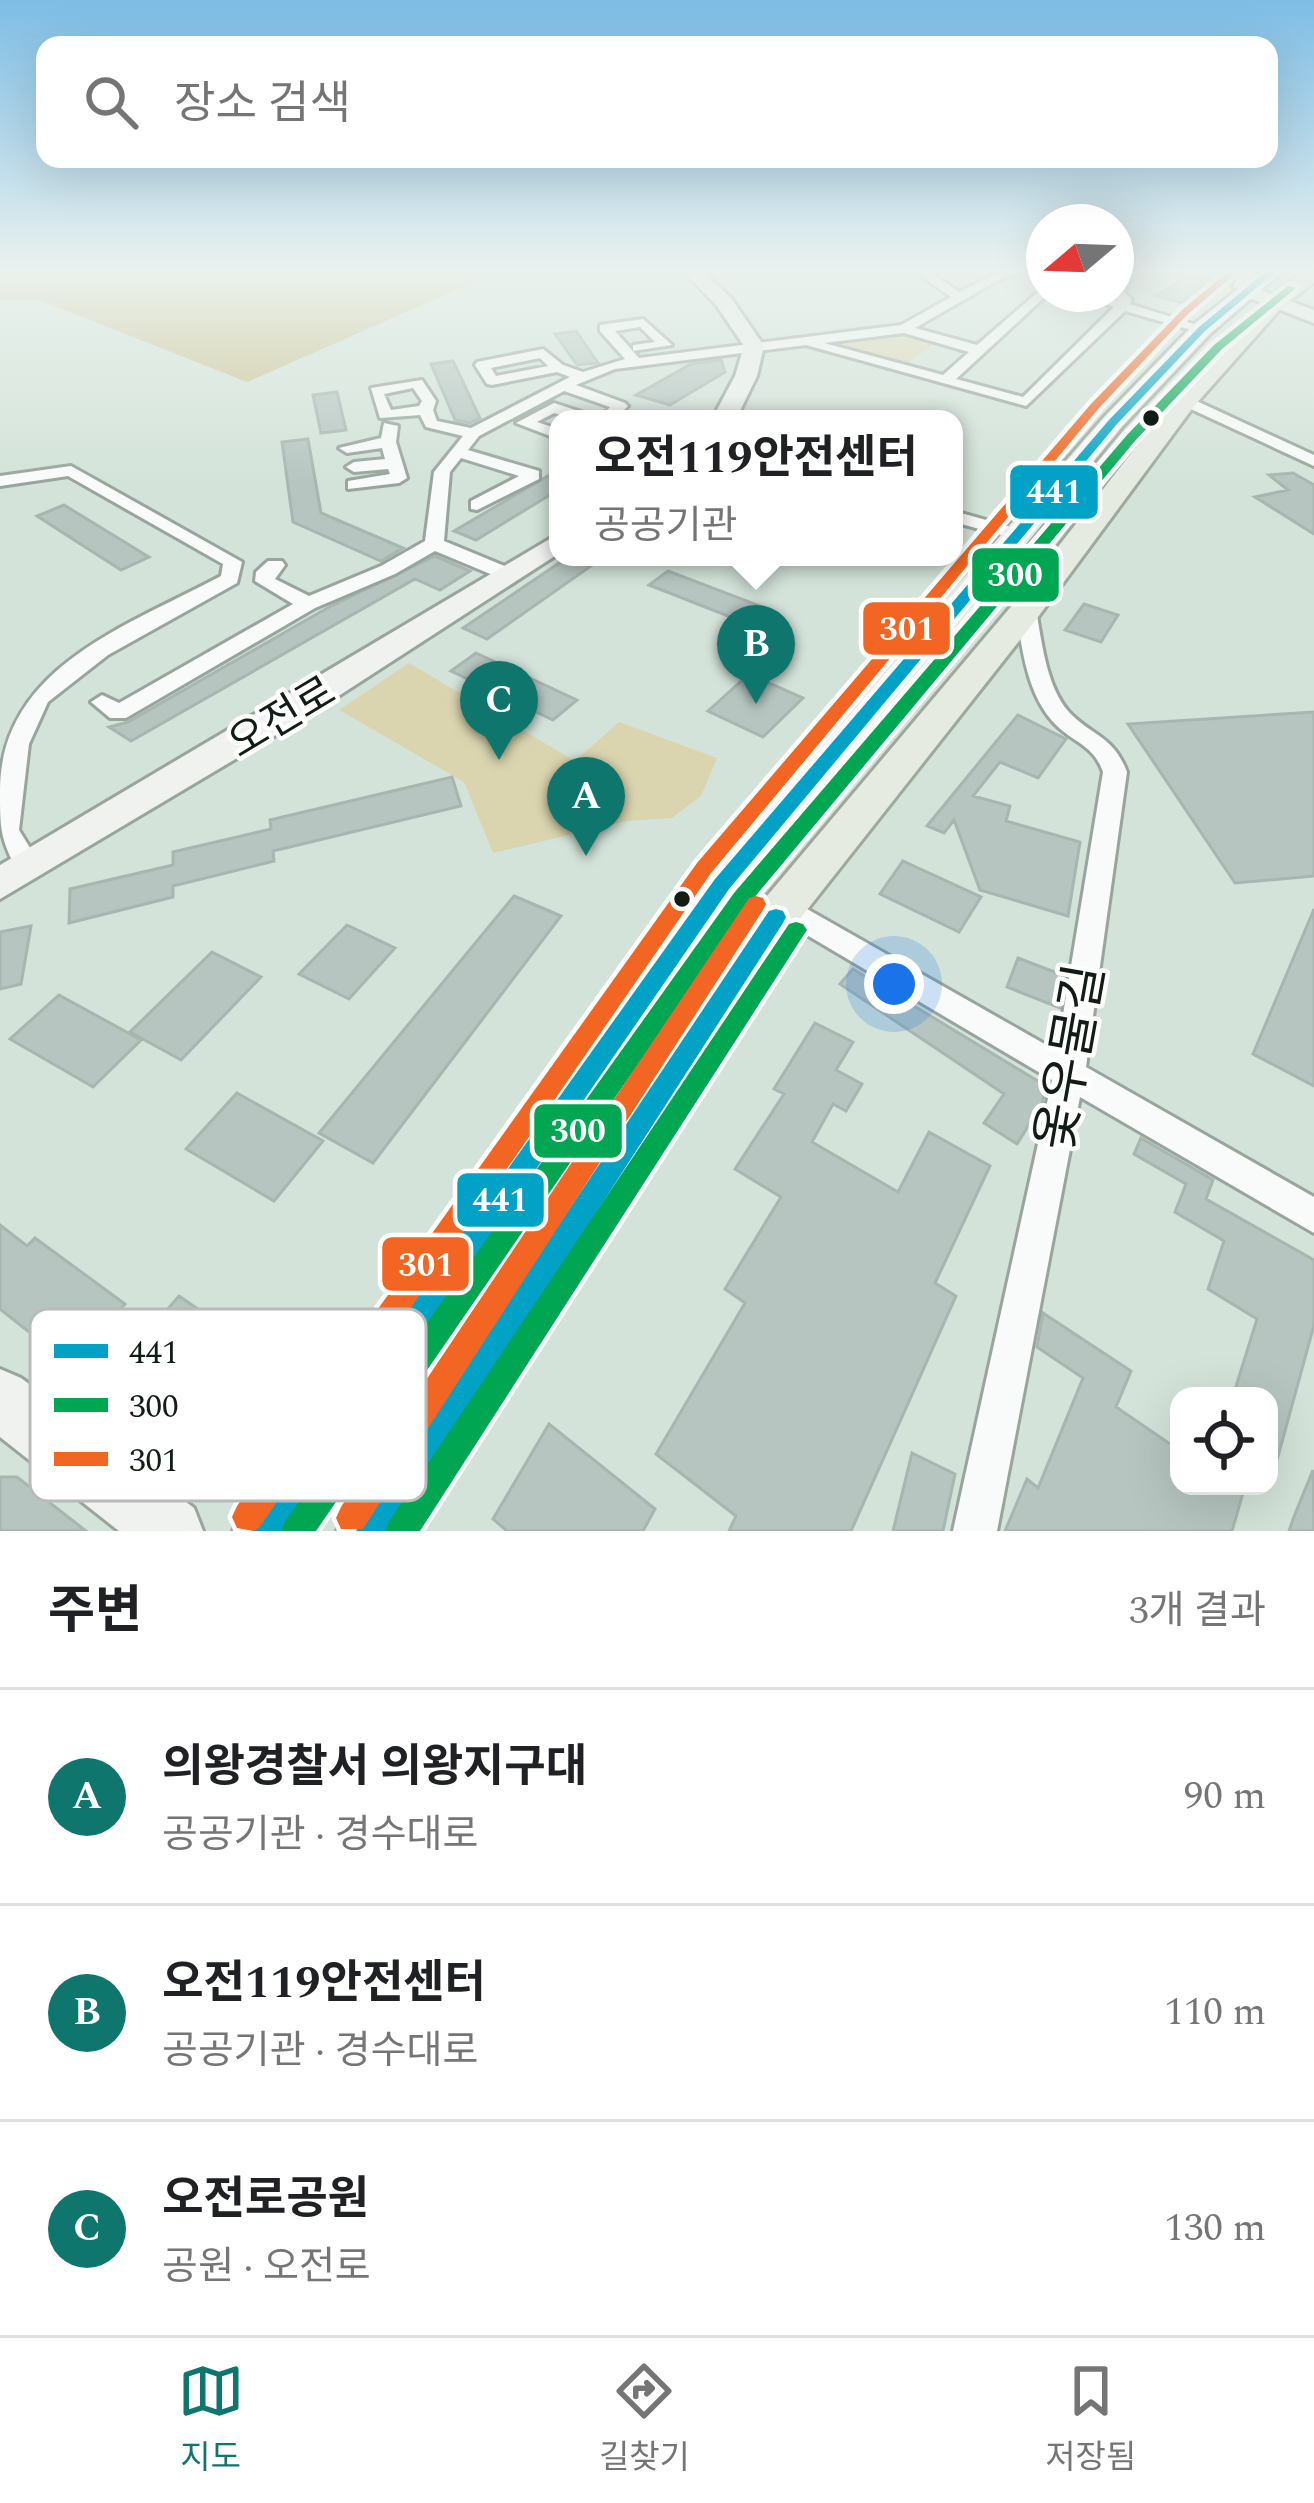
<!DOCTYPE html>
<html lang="ko">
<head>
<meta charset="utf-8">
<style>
	:root { --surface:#fff; --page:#f6f6f6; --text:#202124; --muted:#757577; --line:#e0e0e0; --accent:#0f766e }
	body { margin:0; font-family:Spectral,"Noto Sans KR",serif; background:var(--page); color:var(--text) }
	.controls { position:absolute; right:36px; bottom:36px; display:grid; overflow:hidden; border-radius:24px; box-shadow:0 12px 48px #0002 }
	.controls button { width:108px; height:108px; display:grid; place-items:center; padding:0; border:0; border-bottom:3px solid var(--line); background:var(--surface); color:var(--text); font:60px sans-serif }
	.compass { position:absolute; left:1026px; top:204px; width:108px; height:108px; border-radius:50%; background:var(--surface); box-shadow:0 12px 48px #0002; rotate:251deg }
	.you { position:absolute; left:894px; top:984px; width:42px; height:42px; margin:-30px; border:9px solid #fff; border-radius:50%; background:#1a73e8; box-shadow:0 0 0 18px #1a73e833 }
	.badge { display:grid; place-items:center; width:78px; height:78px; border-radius:50%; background:var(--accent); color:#fff; font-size:39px; font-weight:700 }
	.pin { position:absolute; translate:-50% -99px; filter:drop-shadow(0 3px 6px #0008) }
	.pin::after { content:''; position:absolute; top:63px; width:42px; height:36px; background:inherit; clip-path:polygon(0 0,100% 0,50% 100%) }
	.popup { position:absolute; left:549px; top:410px; width:414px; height:156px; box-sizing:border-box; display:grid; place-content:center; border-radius:24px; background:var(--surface); filter:drop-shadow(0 3px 9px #0005); font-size:39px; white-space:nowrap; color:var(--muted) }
	.popup b { font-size:45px; color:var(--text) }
	.popup::after { content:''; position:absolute; left:50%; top:100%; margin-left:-24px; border:24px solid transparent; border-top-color:var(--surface) }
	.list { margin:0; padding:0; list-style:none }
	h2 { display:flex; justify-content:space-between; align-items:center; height:156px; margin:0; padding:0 48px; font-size:51px }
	h2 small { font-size:39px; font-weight:400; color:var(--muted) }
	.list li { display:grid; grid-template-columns:78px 1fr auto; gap:36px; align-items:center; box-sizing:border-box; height:216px; padding:0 48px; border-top:3px solid var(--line) }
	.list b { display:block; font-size:45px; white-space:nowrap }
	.list p { margin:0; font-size:39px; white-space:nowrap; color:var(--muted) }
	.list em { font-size:39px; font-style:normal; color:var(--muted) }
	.icon { flex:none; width:66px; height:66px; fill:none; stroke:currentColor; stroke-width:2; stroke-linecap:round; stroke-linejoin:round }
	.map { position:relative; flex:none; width:1314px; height:1531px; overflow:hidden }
	.search { position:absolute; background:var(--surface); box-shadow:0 12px 48px #0002; left:36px; right:36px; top:36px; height:132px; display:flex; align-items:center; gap:30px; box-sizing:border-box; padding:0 42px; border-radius:24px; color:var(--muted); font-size:45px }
	.sheet { height:804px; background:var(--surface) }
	nav { display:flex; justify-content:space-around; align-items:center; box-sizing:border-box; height:168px; border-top:3px solid var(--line); background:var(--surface); font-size:33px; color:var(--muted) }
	nav a { display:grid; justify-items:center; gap:6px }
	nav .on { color:var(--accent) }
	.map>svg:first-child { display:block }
	.green { fill:#dad5af }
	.forest { fill:#cbc291 }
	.building { fill:#b6c5c0; stroke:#a8b6b1; stroke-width:3 }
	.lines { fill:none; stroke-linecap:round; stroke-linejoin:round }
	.street-casing { stroke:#98a49c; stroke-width:6 }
	.secondary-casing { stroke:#98a49c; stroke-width:6 }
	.primary-casing { stroke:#9ea99a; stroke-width:6 }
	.street { fill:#f8fbf9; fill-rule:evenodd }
	.secondary { fill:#eff2ee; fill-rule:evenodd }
	.primary { fill:#e6ebe2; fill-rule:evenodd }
	.bus-1-casing { stroke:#fff; stroke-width:9 }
	.bus-2-casing { stroke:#fff; stroke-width:9 }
	.bus-3-casing { stroke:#fff; stroke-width:9 }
	.bus-1 { fill:#01a2c5; fill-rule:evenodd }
	.bus-2 { fill:#00a651; fill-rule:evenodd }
	.bus-3 { fill:#f26522; fill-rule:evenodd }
	.bus-dot { fill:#111c15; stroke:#fff; stroke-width:4.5 }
	.labels { text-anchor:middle; stroke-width:9; stroke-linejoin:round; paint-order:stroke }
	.street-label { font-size:42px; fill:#111c15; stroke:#fff }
	.near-street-label { font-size:51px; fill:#111c15; stroke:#fff }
	.key { fill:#fff; stroke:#b8bbb9; stroke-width:3 }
	.key-label { font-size:33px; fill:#111c15 }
	.line-badge { stroke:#fff; stroke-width:4.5 }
	.badge-label { font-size:33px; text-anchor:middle; font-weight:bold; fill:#fff }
</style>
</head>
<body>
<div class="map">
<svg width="1314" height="1531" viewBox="0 0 1314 1531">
	<rect width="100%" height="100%" fill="#d3e3d9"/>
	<path class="green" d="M 906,331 L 938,341 L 904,366 L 825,342 Z
		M 409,663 L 575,761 L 619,722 L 717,758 L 701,796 L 672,818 L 627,821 L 493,853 L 464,782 L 339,710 Z"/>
	<path class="forest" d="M 0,269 L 504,269 L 247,382 L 39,300 L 0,300 Z"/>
	<path class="building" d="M 1202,269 L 1236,269 L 1183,303 L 1155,296 Z
		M 576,331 L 598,363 L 577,365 L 555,334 Z
		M 721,360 L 725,372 L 670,405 L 636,395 L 691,364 Z
		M 453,361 L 480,418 L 470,423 L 455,420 L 431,364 Z
		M 337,392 L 346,430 L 321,433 L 313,395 Z
		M 308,439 L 321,513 L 403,548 L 381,561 L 293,522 L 282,442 Z
		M 558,470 L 558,490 L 476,540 L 454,531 Z
		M 1293,473 L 1314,485 L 1314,534 L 1255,497 L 1288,490 L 1269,475 Z
		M 64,505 L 149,557 L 121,570 L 37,516 Z
		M 435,556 L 470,571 L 440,590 L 415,579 L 131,741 L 109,727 L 128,722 L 329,607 Z
		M 568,557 L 591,566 L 487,639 L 463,628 Z
		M 668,571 L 768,609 L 751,625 L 649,585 Z
		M 1084,604 L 1118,615 L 1101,642 L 1065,630 Z
		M 476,653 L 577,700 L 553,720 L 451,671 Z
		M 749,674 L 803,698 L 763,737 L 708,711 Z
		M 1314,712 L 1314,876 L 1235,883 L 1128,724 Z
		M 1018,715 L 1066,739 L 1038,778 L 1000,762 L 973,796 L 1010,806 L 1006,821 L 1080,842 L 1068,916 L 980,890 L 954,820 L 944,833 L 927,826 Z
		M 452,777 L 461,806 L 273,851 L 274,861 L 173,886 L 173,897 L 69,923 L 70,889 L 173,865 L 173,852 L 271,829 L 270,820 Z
		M 903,861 L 981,897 L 959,932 L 880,894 Z
		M 514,896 L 561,916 L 373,1163 L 319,1133 Z
		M 1314,909 L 1314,1086 L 1253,1054 Z
		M 347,925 L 395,948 L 349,999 L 299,974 Z
		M 31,926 L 21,984 L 0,989 L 0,932 Z
		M 212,952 L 261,977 L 181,1060 L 130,1032 Z
		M 1018,958 L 1065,976 L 1060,1008 L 1007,987 Z
		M 853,969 L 1046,1086 L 1042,1104 L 1017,1144 L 984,1123 L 1004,1094 L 840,984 Z
		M 59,995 L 141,1040 L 93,1087 L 10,1039 Z
		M 815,1023 L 853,1042 L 836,1070 L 862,1084 L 846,1111 L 833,1104 L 812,1142 L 898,1192 L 929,1132 L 990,1166 L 935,1283 L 956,1296 L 851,1531 L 729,1531 L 736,1516 L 656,1454 L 745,1303 L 725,1289 L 781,1197 L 735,1169 L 784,1094 L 774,1089 Z
		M 237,1093 L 323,1141 L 274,1201 L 186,1149 Z
		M 1141,1138 L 1213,1180 L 1206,1199 L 1314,1260 L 1314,1325 L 1274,1471 L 1269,1471 L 1269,1396 L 1233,1396 L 1257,1319 L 1208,1289 L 1224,1241 L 1175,1212 L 1186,1184 L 1134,1154 Z
		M 0,1225 L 27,1246 L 35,1238 L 125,1304 L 71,1365 L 0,1309 Z
		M 179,1296 L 237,1336 L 167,1425 L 107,1379 Z
		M 1043,1313 L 1131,1371 L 1116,1407 L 1179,1450 L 1179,1486 L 1245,1486 L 1232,1531 L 1005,1531 L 1027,1479 L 1038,1488 L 1083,1378 L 1037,1347 Z
		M 549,1424 L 655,1509 L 643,1531 L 507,1531 L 493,1519 Z
		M 912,1453 L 955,1474 L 943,1531 L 893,1531 Z
		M 1313,1470 L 1314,1531 L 1289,1531 L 1295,1514 Z
		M 0,1477 L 17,1477 L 86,1531 L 0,1531 Z"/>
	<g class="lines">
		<g class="street-casing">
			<path id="street" d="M 912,269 L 926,269 L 959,292 L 1007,269 L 1026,269 L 995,282 L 915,328 L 977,345 L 1044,287 L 1044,294 L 1048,294 L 956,379 L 1023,397 L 1114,307 L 1076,294 L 1095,294 L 1119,301 L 1111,294 L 1116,294 L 1116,285 L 1126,269 L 1137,271 L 1124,292 L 1132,300 L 1130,304 L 1209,329 L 1202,333 L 1125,311 L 1026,406 L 806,345 L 615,369 L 576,385 L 625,403 L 628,406 L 615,419 L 598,419 L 610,407 L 564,391 L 479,436 L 468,450 L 539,471 L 539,479 L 477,510 L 471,509 L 471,501 L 519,476 L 461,458 L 450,472 L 444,541 L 514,570 L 514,578 L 500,578 L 435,551 L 395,574 L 315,608 L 126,718 L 110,718 L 91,702 L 102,695 L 119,703 L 293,604 L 255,581 L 256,572 L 268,561 L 282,561 L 285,565 L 275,579 L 309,596 L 381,566 L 425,541 L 434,472 L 463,436 L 426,427 L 420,415 L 380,418 L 371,388 L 422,380 L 436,401 L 433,410 L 437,421 L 471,428 L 570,377 L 557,372 L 492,385 L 487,384 L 475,365 L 477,362 L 543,349 L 563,365 L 583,372 L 625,359 L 600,331 L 600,325 L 643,319 L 672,345 L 633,351 L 633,345 L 655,342 L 640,327 L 615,331 L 639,358 L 901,325 L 951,297 ZM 904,333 L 969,352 L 943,375 L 824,343 ZM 540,358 L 548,366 L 496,376 L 491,368 ZM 413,388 L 422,401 L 419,406 L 391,410 L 384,394 Z
				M 1241,269 L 1253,269 L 1246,286 L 1251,294 L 1233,287 Z
				M 1180,398 L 1190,398 L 1314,455 L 1314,466 L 1180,404 Z
				M 554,403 L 594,416 L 597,419 L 573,419 L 554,413 L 537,422 L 558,429 L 558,439 L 516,423 Z
				M 384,423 L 398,426 L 396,442 L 407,478 L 399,483 L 348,489 L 348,481 L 390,474 L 388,469 L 354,472 L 346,467 L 354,462 L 385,459 L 382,448 L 347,453 L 339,448 L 381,438 Z
				M 71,466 L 242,562 L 237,583 L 108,655 L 48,702 L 29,744 L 19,830 L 40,864 L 36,871 L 18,871 C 0,840 0,827 0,791 C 0,667 128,626 221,576 L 223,564 L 68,476 L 0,486 L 0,476 Z
				M 954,511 L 1025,531 L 1028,535 L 1019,540 L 954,522 Z
				M 1026,604 L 1036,610 C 1042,642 1046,685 1068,711 C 1091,736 1113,735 1127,772 L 1086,1067 L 1314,1197 L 1314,1233 L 1080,1097 L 997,1531 L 953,1531 L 1052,1080 L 773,915 L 769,908 L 773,901 L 783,897 L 793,901 L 1057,1051 L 1103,772 C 1094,746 1075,743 1057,726 C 1027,697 1022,649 1016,610 Z"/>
		</g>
		<g class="secondary-casing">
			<path id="secondary" d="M 681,269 L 700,269 L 731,298 L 764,346 L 757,376 L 736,419 L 712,419 L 735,376 L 744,346 L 717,306 Z
				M 1241,287 L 1253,287 L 1314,310 L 1314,323 L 1241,295 Z
				M 558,534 L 558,554 L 306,717 L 0,899 L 0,865 Z
				M 0,1369 L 21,1378 L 194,1508 L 203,1531 L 119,1531 L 0,1437 Z"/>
		</g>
		<g class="primary-casing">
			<path id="primary" d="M 1264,269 L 1285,269 L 1210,334 L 1122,427 L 737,896 L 309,1531 L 233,1531 L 243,1506 L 707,872 L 1104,417 L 1194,324 Z
				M 1305,269 L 1314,269 L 1314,282 L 1282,307 L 1194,406 L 1038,617 L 799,920 L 412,1531 L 337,1531 L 347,1506 L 767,896 L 1014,603 L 1176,396 L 1268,299 Z"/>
		</g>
		<use href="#street" class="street"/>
		<use href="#secondary" class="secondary"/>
		<use href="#primary" class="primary"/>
		<g class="bus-1-casing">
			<path id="bus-1" d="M 1269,269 L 1279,269 L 1205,331 L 1117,424 L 729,889 L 287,1531 L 252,1531 L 257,1520 L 715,879 L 1109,420 L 1199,327 Z
				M 776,909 L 783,911 L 786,917 L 783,923 L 391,1531 L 356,1531 L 361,1520 L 769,911 Z"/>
		</g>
		<g class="bus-2-casing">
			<path id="bus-2" d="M 1288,286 L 1296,288 L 1222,349 L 1135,441 L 748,905 L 316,1531 L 281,1531 L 286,1520 L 734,893 L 1127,435 L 1214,345 Z
				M 796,922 L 803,924 L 807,930 L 803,936 L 420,1531 L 385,1531 L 390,1520 L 789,924 Z"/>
		</g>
		<g class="bus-3-casing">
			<path id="bus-3" d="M 1231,269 L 1241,269 L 1188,314 L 1099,408 L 711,873 L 259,1528 L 253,1531 L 237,1528 L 232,1517 L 237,1506 L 697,863 L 1091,404 L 1182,310 Z
				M 756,896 L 763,898 L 766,904 L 763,910 L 363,1529 L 341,1529 L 336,1518 L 341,1507 L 749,898 Z"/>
		</g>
		<use href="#bus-1" class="bus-1"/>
		<use href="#bus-2" class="bus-2"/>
		<use href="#bus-3" class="bus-3"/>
	</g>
	<linearGradient id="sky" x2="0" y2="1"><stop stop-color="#7ebde5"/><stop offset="0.56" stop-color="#ebf2ee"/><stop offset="1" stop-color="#ebf2ee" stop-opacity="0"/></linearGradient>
	<rect width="1314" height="484" fill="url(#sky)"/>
	<g class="bus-dot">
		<circle cx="1151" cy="418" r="10"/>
		<circle cx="682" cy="899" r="10"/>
	</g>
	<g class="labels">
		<g class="street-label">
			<text transform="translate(281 716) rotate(-31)" y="15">오전로</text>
		</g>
		<g class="near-street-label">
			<text transform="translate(1069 1057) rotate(-80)" y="18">옻우물길</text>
		</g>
	</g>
	<rect x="30" y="1309" width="396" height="192" rx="18" class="key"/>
	<rect x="54" y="1344" width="54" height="14" fill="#01a2c5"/>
	<rect x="54" y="1398" width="54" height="14" fill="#00a651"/>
	<rect x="54" y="1452" width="54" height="14" fill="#f26522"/>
	<g class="key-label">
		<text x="129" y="1363">441</text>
		<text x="129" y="1417">300</text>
		<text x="129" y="1471">301</text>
	</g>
	<g class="line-badge">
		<rect x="1008" y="463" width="92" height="58" rx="12" fill="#01a2c5"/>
		<rect x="970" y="546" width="91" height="58" rx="12" fill="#00a651"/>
		<rect x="861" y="600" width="91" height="57" rx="12" fill="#f26522"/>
		<rect x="532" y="1102" width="92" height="58" rx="12" fill="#00a651"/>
		<rect x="455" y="1171" width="91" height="58" rx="12" fill="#01a2c5"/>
		<rect x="380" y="1235" width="91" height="58" rx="12" fill="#f26522"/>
	</g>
	<g class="badge-label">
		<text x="1054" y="503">441</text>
		<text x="1015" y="586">300</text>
		<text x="907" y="640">301</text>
		<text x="578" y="1142">300</text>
		<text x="500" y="1211">441</text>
		<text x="426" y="1276">301</text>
	</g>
</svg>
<div class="controls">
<button><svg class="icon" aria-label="locate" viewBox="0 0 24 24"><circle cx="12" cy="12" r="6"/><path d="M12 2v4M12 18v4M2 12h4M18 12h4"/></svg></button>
</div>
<svg class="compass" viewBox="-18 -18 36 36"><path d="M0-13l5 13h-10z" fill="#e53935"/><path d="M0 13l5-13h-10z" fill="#757577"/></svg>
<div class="you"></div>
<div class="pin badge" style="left:586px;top:856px">A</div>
<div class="pin badge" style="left:756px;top:704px">B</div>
<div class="popup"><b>오전119안전센터</b>공공기관</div>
<div class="pin badge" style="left:499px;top:760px">C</div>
<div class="search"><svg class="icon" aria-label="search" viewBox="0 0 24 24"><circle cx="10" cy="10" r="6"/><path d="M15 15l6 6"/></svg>장소 검색</div>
</div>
<section class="sheet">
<h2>주변<small>3개 결과</small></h2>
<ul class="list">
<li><span class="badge">A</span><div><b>의왕경찰서 의왕지구대</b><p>공공기관 · 경수대로</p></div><em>90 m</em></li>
<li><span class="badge">B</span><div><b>오전119안전센터</b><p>공공기관 · 경수대로</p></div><em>110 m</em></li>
<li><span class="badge">C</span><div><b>오전로공원</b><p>공원 · 오전로</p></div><em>130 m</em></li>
</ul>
</section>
<nav>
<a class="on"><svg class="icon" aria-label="map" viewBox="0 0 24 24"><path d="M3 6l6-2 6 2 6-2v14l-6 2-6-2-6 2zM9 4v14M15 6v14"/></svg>지도</a>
<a><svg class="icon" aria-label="directions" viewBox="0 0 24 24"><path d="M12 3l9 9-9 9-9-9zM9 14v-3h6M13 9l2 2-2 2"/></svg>길찾기</a>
<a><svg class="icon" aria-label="saved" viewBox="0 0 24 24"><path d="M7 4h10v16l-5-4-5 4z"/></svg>저장됨</a>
</nav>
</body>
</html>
